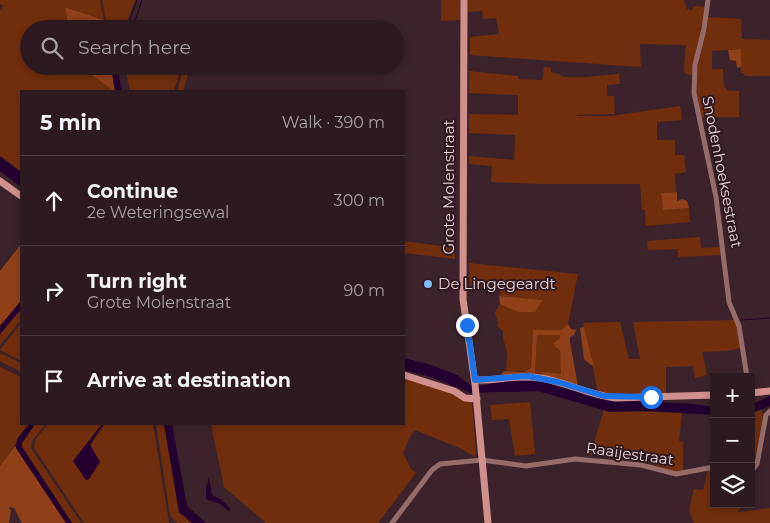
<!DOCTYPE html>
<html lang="en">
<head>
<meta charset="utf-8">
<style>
	:root { --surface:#2d1a20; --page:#39272d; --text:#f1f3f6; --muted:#a7a1a5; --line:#48383e }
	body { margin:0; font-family:Montserrat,sans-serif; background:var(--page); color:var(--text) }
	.controls { position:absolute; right:15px; bottom:15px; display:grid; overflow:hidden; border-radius:0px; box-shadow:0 2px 8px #0003 }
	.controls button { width:45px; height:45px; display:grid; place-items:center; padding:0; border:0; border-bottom:1px solid var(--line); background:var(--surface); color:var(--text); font:25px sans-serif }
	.stop { position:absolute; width:15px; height:15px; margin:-11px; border:4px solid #1a73e8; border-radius:50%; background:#fff }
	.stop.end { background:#1a73e8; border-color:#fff; box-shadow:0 1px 5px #0008 }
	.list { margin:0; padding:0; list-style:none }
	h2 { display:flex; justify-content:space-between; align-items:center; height:65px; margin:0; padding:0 20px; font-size:21px }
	h2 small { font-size:16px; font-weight:400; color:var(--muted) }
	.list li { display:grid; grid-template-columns:32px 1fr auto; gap:15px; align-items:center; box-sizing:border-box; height:90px; padding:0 20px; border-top:1px solid var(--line) }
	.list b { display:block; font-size:19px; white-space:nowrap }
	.list p { margin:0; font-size:16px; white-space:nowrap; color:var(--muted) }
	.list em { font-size:16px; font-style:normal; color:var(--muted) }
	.icon { flex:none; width:28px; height:28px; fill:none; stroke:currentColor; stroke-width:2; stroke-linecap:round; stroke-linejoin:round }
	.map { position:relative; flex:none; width:770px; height:523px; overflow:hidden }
	.search { position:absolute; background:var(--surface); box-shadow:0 2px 8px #0003; left:20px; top:20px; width:385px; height:55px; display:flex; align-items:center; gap:12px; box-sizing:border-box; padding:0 18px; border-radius:28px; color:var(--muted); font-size:19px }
	.panel { position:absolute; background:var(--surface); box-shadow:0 2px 8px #0003; left:20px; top:90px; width:385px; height:335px; border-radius:0px }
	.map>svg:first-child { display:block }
	.green { fill:#712e0c }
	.forest { fill:#8f4019 }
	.water { fill:#240030 }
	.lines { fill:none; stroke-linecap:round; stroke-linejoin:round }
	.stream { stroke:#240030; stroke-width:1 }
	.street { stroke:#966c6a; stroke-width:5 }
	.secondary { stroke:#d2908d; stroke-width:7 }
	.route { stroke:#1a73e8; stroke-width:6 }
	.poi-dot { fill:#80bdfa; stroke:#311921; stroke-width:2 }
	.labels { text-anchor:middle; stroke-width:4; stroke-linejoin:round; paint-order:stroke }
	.street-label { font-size:15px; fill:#e4d3d7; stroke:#311921 }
	.poi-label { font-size:15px; fill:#e4d3d7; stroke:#311921; text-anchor:start }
</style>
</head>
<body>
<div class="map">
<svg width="770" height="523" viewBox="0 0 770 523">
	<rect width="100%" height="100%" fill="#3c232b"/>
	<path class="green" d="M 0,0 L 100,0 L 104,20 L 66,7 L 69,29 L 29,29 L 29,66 L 79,66 L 114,91 L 21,91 L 21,172 L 0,156 L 0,10 L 3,6 L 0,4 Z
		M 102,0 L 135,0 L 125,27 L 128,29 L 115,29 L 107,26 Z
		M 441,0 L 460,0 L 460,20 L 441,21 Z
		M 468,0 L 684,0 L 687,9 L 692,10 L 694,6 L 706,7 L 693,75 L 685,74 L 684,69 L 686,45 L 640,44 L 641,67 L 470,55 L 470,37 L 499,34 L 496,18 L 483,19 L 482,11 L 468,12 Z
		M 707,17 L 741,19 L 742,39 L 770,40 L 770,76 L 745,76 L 744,73 L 741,73 L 740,49 L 712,51 L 712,69 L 723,69 L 724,86 L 728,91 L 739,91 L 739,117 L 704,117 L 701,119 L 696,97 L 697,65 Z
		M 125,66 L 176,66 L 179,68 L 180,71 L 174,91 L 130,91 Z
		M 181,66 L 190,66 L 190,68 L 183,91 L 177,91 L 183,70 Z
		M 544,67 L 551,68 L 551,72 L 559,74 L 563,77 L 586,77 L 619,74 L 620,84 L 607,85 L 607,96 L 614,96 L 615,114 L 577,115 L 577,116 L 610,116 L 680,106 L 682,120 L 657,122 L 657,140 L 675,140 L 675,155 L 684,155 L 686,172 L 675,174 L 676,192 L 661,193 L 663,210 L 689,208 L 690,222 L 646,226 L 645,210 L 642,210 L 640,184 L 541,184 L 491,182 L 492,166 L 469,164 L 469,156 L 514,160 L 515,135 L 469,133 L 469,114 L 518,115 L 518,95 L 469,93 L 469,71 L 518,76 L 519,79 L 542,80 Z
		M 700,237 L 701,248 L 723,247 L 724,255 L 678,257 L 678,249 L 648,250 L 647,241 Z
		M 404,241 L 455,248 L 455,259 L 404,253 Z
		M 469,263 L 578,274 L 568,324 L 562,330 L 533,330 L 531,368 L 528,371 L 512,372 L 506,370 L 507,353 L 503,337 L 503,331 L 497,326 L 498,324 L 495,312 L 500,304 L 536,311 L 543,300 L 500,296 L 500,289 L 470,287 Z
		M 21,309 L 21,320 L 0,345 L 0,334 Z
		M 735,320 L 737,324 L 740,348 L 727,351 L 702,352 L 707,375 L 695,378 L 693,366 L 666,367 L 666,394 L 621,396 L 598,392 L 583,323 L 620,322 L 629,359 L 640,359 L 633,322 Z
		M 21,323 L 21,361 L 0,350 Z
		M 537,335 L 561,335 L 560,338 L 556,341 L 555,347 L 560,350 L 562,372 L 560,375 L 544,372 L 539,376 L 535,375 Z
		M 0,353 L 21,363 L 21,372 L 0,361 Z
		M 0,367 L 21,377 L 21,424 L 29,424 C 18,438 11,452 0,466 Z
		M 404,376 L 421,381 L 472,402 L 476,453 L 475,457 L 462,449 L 415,430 C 408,437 408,444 403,453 L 411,469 L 416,473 L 378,523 L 266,523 L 224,487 L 211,424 L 404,424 Z
		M 530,402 L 535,454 L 515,456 L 509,419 L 492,420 L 490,405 Z
		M 604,410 L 682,413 L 679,441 L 683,442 L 683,471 L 677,473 L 654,465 L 653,463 L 590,455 Z
		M 761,410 L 763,415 L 755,463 L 751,470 L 751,413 Z
		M 35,424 L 46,424 L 32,441 L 31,448 L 81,523 L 72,523 L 22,447 L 22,443 Z
		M 48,424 L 102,424 L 74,461 L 87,479 L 99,462 L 90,445 L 104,424 L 153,424 L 169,523 L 84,523 L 34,448 L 35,440 Z
		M 156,424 L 164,424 L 179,512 L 192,523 L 177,523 L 170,516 Z
		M 708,469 L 714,469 L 714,504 L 743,504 L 737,512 L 739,512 L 770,508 L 770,523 L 694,523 L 689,510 L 694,489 L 703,490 Z"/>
	<path class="forest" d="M 65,7 L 104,20 L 105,29 L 69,29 Z
		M 741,49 L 741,67 L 737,68 L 736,61 L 730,60 L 728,50 Z
		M 79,66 L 111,66 L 115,91 L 114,91 Z
		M 677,192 L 677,201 L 682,199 L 687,201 L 689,208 L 663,210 L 661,193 Z
		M 21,244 L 21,301 L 0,326 L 0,271 Z
		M 499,295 L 500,296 L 543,300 L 535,312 L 518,312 L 500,304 Z
		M 568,324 L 571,329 L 576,330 L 574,335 L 570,337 L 570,342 L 578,386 L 539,376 L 543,372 L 561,374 L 560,350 L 555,347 L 554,343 L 560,338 L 560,335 L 537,335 L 535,375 L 499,377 L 504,371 C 512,371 525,375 531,368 L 533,330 L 562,330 Z
		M 584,327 L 593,364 L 591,365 L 584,359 L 580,328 Z
		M 15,446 L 18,451 L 66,523 L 22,523 L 14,508 L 9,507 L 11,511 L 9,523 L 0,523 L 0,466 Z"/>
	<path class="water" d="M 111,66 L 117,66 L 122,91 L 115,91 Z
		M 0,156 L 21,172 L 21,187 L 0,171 Z
		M 21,301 L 21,309 L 0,334 L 0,326 Z
		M 404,358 L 431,365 L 457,375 L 470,385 L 480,386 L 514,379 L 539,380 L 603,399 L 694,404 L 714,407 L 714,415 L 649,411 L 610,412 L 538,391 L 471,393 L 431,377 L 404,370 Z
		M 770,396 L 770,406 L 751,413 L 751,405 Z
		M 29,424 L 35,424 L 22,443 L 22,447 L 72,523 L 66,523 L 16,448 L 17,439 Z
		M 102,424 L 104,424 L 90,445 L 100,462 L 89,479 L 86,480 L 73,461 Z
		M 164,424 L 172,424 L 187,506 L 206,523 L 192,523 L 179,512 Z
		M 209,477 L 212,495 L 222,500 L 230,509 L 229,511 L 220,504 L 206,499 L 206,488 Z"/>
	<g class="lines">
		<path class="stream" d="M 127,27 L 137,0
			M 132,29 L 142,0
			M 742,320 L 770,318"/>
		<path class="street" d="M 708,0 L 704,29 L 695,65 L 694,93 L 716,197 L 729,302 L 739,326 L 747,377
			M 751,472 L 757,464 L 766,415 L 770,411
			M 392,523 L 432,470 L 440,464 L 482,460 L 526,466 L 575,459 L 641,465 L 676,474 L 714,467"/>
		<path class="secondary" d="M 464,0 L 463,299 L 475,384 L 488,523
			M 0,181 L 21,196
			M 404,375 L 454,391 L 465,398 L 477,399
			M 475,380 C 497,381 518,374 540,378 C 566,382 589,395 615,398 L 714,395
			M 751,393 L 770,391"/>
	</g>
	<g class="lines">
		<path class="route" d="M 467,325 L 475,380 L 528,376 L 558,382 L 604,396 L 651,397"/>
	</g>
	<circle class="poi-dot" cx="428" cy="284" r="5"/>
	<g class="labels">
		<g class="street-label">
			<text transform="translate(722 172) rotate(79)" y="5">Snodenhoeksestraat</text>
			<text transform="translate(449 187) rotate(-90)" y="5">Grote Molenstraat</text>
			<text transform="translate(630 454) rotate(8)" y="5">Raaijestraat</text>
		</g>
		<g class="poi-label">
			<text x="438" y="289">De Lingegeardt</text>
		</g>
	</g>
</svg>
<div class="controls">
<button>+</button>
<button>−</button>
<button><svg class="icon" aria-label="layers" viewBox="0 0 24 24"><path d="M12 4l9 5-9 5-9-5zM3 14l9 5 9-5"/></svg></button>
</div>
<div class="stop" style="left:651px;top:397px"></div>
<div class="stop end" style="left:467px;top:325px"></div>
<div class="search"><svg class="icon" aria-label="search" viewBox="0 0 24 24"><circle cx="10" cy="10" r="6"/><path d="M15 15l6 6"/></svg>Search here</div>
<section class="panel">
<h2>5 min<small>Walk · 390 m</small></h2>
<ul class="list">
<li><svg class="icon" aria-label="ahead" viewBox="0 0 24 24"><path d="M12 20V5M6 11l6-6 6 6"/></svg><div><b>Continue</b><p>2e Weteringsewal</p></div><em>300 m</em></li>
<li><svg class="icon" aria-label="right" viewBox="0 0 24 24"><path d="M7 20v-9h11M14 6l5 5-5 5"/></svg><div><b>Turn right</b><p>Grote Molenstraat</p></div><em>90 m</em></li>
<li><svg class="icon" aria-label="arrive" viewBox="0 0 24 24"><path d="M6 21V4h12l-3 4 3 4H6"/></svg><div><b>Arrive at destination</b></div></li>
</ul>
</section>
</div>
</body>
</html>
